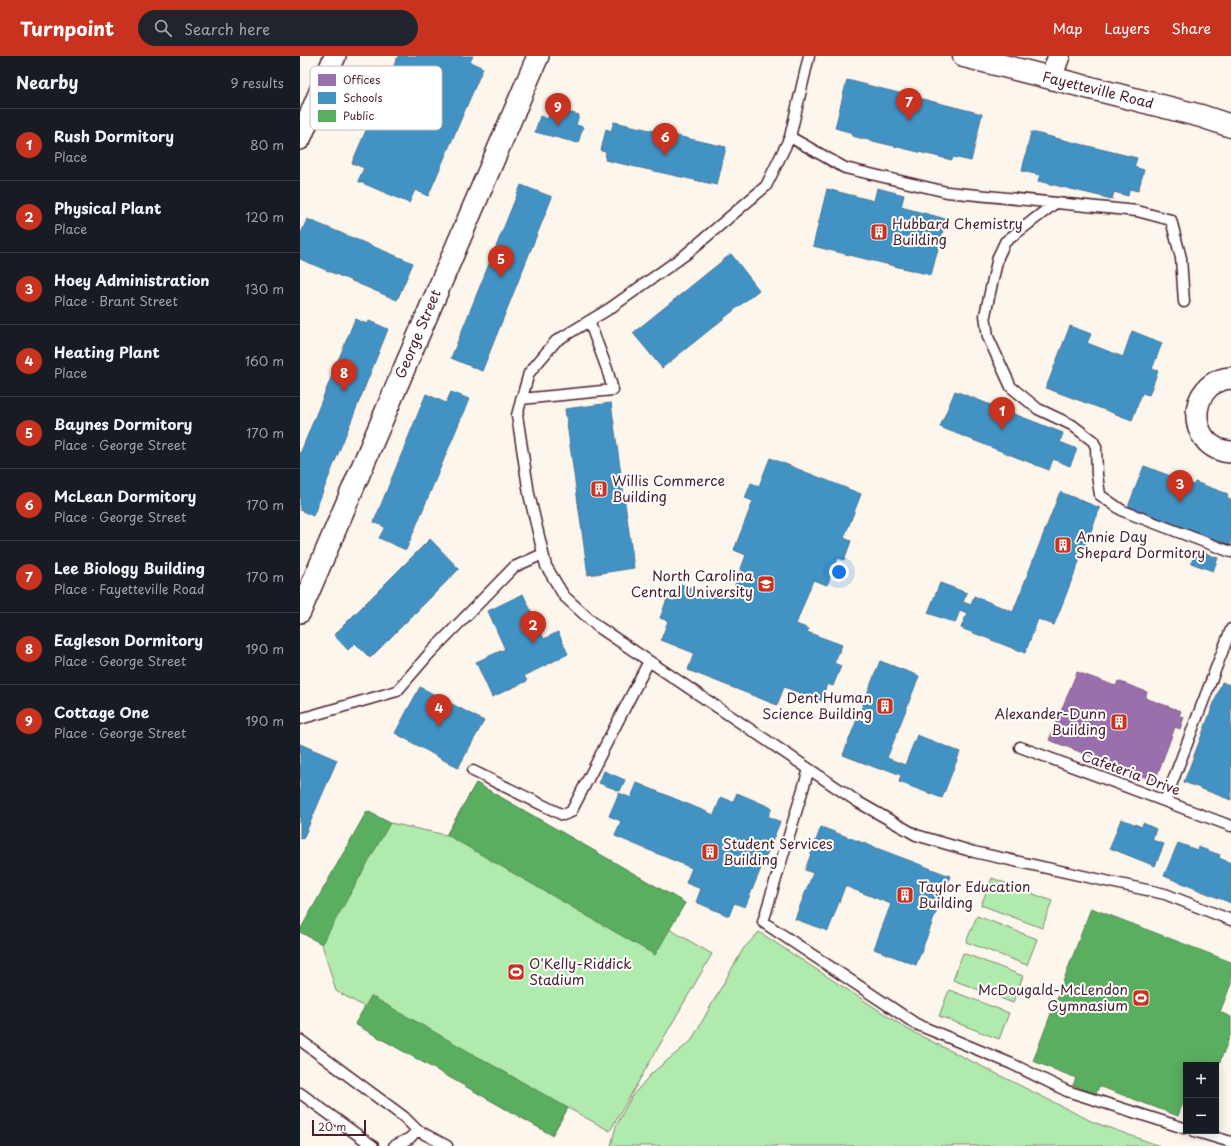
<!DOCTYPE html>
<html lang="en">
<head>
<meta charset="utf-8">
<style>
	:root { --surface:#171b24; --page:#20242c; --text:#f1f3f6; --muted:#9ea1a6; --line:#363941; --accent:#c8321e }
	body { margin:0; font-family:"Playpen Sans",sans-serif; background:var(--page); color:var(--text) }
	.controls { position:absolute; right:12px; bottom:12px; display:grid; overflow:hidden; border-radius:0px; box-shadow:0 2px 10px #0003 }
	.controls button { width:36px; height:36px; display:grid; place-items:center; padding:0; border:0; border-bottom:1px solid var(--line); background:var(--surface); color:var(--text); font:20px sans-serif }
	.scale { position:absolute; left:12px; bottom:10px; width:54px; box-sizing:border-box; padding-left:4px; border:2px solid #4a1f2b; border-top:0; font-size:11px; line-height:14px; white-space:nowrap; color:#4a1f2b; -webkit-text-stroke:3px #fff; paint-order:stroke }
	.you { position:absolute; left:539px; top:516px; width:14px; height:14px; margin:-10px; border:3px solid #fff; border-radius:50%; background:#1a73e8; box-shadow:0 0 0 6px #1a73e833 }
	.badge { display:grid; place-items:center; width:26px; height:26px; border-radius:50%; background:var(--accent); color:#fff; font-size:13px; font-weight:700 }
	.pin { position:absolute; translate:-50% -33px; filter:drop-shadow(0 1px 2px #0008) }
	.pin::after { content:''; position:absolute; top:21px; width:14px; height:12px; background:inherit; clip-path:polygon(0 0,100% 0,50% 100%) }
	.list { margin:0; padding:0; list-style:none }
	h2 { display:flex; justify-content:space-between; align-items:center; height:52px; margin:0; padding:0 16px; font-size:17px }
	h2 small { font-size:13px; font-weight:400; color:var(--muted) }
	.list li { display:grid; grid-template-columns:26px 1fr auto; gap:12px; align-items:center; box-sizing:border-box; height:72px; padding:0 16px; border-top:1px solid var(--line) }
	.list b { display:block; font-size:15px; white-space:nowrap }
	.list p { margin:0; font-size:13px; white-space:nowrap; color:var(--muted) }
	.list em { font-size:13px; font-style:normal; color:var(--muted) }
	.icon { flex:none; width:22px; height:22px; fill:none; stroke:currentColor; stroke-width:2; stroke-linecap:round; stroke-linejoin:round }
	.map { position:relative; flex:none; width:931px; height:1090px; overflow:hidden }
	header { display:flex; align-items:center; gap:24px; box-sizing:border-box; height:56px; padding:0 20px; background:var(--accent); color:#fff }
	header strong { font-size:19px }
	nav { display:flex; gap:22px; margin-inline-start:auto; font-size:14px }
	.search { width:280px; height:36px; background:var(--page); display:flex; align-items:center; gap:10px; box-sizing:border-box; padding:0 14px; border-radius:22px; color:var(--muted); font-size:15px }
	main { display:flex }
	aside { flex:1; background:var(--surface) }
	.map>svg:first-child { display:block }
	.green { fill:#b1eaad; stroke:#7e846c }
	.offices { fill:#9970ab; stroke:#815885 }
	.schools { fill:#4393c3; stroke:#457095 }
	.public { fill:#5aae61; stroke:#558351 }
	.lines { fill:none; stroke-linecap:round; stroke-linejoin:round }
	.lane-casing { stroke:#4a1f2b; stroke-width:13 }
	.street-casing { stroke:#4a1f2b; stroke-width:24 }
	.secondary-casing { stroke:#4a1f2b; stroke-width:25 }
	.lane { stroke:#fff; stroke-width:10 }
	.street { stroke:#fff; stroke-width:21 }
	.secondary { stroke:#fff; stroke-width:22 }
	.labels { text-anchor:middle; stroke-width:4; stroke-linejoin:round; paint-order:stroke }
	.street-label { font-size:14px; fill:#4a1f2b; stroke:#fff }
	.poi-label { font-size:14px; fill:#4a1f2b; stroke:#fff; text-anchor:start }
	.key { fill:#fff; stroke:#c9bcbf; stroke-width:1 }
	.key-label { font-size:11px; fill:#4a1f2b }
</style>
</head>
<body>
<header>
<strong>Turnpoint</strong>
<div class="search"><svg class="icon" aria-label="search" viewBox="0 0 24 24"><circle cx="10" cy="10" r="6"/><path d="M15 15l6 6"/></svg>Search here</div>
<nav><a>Map</a><a>Layers</a><a>Share</a></nav>
</header>
<main>
<aside>
<h2>Nearby<small>9 results</small></h2>
<ul class="list">
<li><span class="badge">1</span><div><b>Rush Dormitory</b><p>Place</p></div><em>80 m</em></li>
<li><span class="badge">2</span><div><b>Physical Plant</b><p>Place</p></div><em>120 m</em></li>
<li><span class="badge">3</span><div><b>Hoey Administration</b><p>Place · Brant Street</p></div><em>130 m</em></li>
<li><span class="badge">4</span><div><b>Heating Plant</b><p>Place</p></div><em>160 m</em></li>
<li><span class="badge">5</span><div><b>Baynes Dormitory</b><p>Place · George Street</p></div><em>170 m</em></li>
<li><span class="badge">6</span><div><b>McLean Dormitory</b><p>Place · George Street</p></div><em>170 m</em></li>
<li><span class="badge">7</span><div><b>Lee Biology Building</b><p>Place · Fayetteville Road</p></div><em>170 m</em></li>
<li><span class="badge">8</span><div><b>Eagleson Dormitory</b><p>Place · George Street</p></div><em>190 m</em></li>
<li><span class="badge">9</span><div><b>Cottage One</b><p>Place · George Street</p></div><em>190 m</em></li>
</ul>
</aside>
<div class="map">
<svg width="931" height="1090" viewBox="0 0 931 1090">
	<rect width="100%" height="100%" fill="#fcf6ed"/>
	<filter id="ink" filterUnits="userSpaceOnUse"><feTurbulence type="fractalNoise" baseFrequency=".025" numOctaves="2"/><feDisplacementMap in="SourceGraphic" scale="8" xChannelSelector="R" yChannelSelector="G"/><feConvolveMatrix kernelMatrix="1 2 1 2 8 2 1 2 1" color-interpolation-filters="sRGB"/></filter>
	<g filter="url(#ink)">
		<path class="green" d="M 176,727 L 385,847 L 369,873 L 412,898 L 310,1075 L 268,1052 L 252,1079 L 55,968 L 65,951 L 36,935 L 22,888 L 0,876 L 67,755 L 90,767 L 146,779 Z
			M 692,822 L 752,845 L 742,872 L 681,849 Z
			M 677,860 L 737,883 L 727,909 L 666,886 Z
			M 459,876 L 609,974 L 793,1066 L 860,1090 L 311,1090 L 316,1070 L 332,1040 L 352,1017 L 391,985 L 443,893 Z
			M 663,897 L 723,920 L 713,947 L 653,924 Z
			M 649,934 L 709,957 L 699,983 L 639,960 Z"/>
		<path class="offices" d="M 777,616 L 816,630 L 818,625 L 847,636 L 845,642 L 881,655 L 879,660 L 884,661 L 880,673 L 875,671 L 855,725 L 749,684 Z"/>
		<path class="schools" d="M 98,0 L 173,0 L 170,6 L 183,12 L 128,140 L 115,134 L 109,147 L 58,125 L 64,112 L 52,107 Z
			M 547,24 L 682,58 L 671,105 L 653,101 L 652,104 L 552,80 L 553,77 L 535,72 Z
			M 251,52 L 279,59 L 276,69 L 283,71 L 278,87 L 235,76 L 240,60 L 248,63 Z
			M 314,66 L 426,91 L 417,129 L 305,104 L 306,96 L 301,95 L 306,73 L 311,75 Z
			M 731,76 L 837,102 L 834,111 L 844,114 L 838,135 L 829,133 L 828,140 L 814,136 L 812,143 L 738,125 L 740,119 L 722,115 Z
			M 221,129 L 252,141 L 182,315 L 151,302 Z
			M 577,132 L 604,139 L 601,151 L 646,163 L 631,219 L 513,190 L 527,133 L 574,145 Z
			M 7,163 L 113,207 L 97,244 L 0,203 L 0,180 Z
			M 431,198 L 459,234 L 362,312 L 333,277 Z
			M 55,263 L 67,268 L 69,265 L 88,273 L 13,460 L 0,454 L 0,398 Z
			M 770,270 L 791,278 L 787,287 L 823,301 L 832,275 L 862,287 L 852,313 L 858,315 L 849,339 L 842,337 L 832,364 L 746,332 Z
			M 655,335 L 763,377 L 760,386 L 777,393 L 770,410 L 753,403 L 749,414 L 640,371 Z
			M 151,336 L 169,343 L 106,494 L 79,482 L 85,471 L 74,466 L 126,338 L 146,347 Z
			M 311,347 L 334,512 L 288,519 L 265,353 Z
			M 470,402 L 561,438 L 544,482 L 551,485 L 544,504 L 538,502 L 527,529 L 513,524 L 496,568 L 509,573 L 507,576 L 542,589 L 534,607 L 541,610 L 533,630 L 527,628 L 521,645 L 484,631 L 477,649 L 388,614 L 394,597 L 361,584 L 368,565 L 360,562 L 367,543 L 374,546 L 381,528 L 416,542 L 418,537 L 430,542 L 446,499 L 434,494 L 453,445 L 445,442 L 451,427 L 459,430 Z
			M 844,410 L 894,429 L 895,426 L 928,438 L 927,442 L 931,444 L 931,490 L 828,451 Z
			M 760,436 L 800,452 L 754,569 L 738,563 L 725,597 L 661,572 L 667,557 L 660,554 L 655,567 L 628,557 L 640,527 L 667,537 L 663,546 L 671,549 L 674,540 L 713,556 Z
			M 130,483 L 159,513 L 70,602 L 55,587 L 48,594 L 34,579 Z
			M 897,494 L 918,502 L 913,515 L 891,507 Z
			M 223,538 L 244,583 L 258,576 L 268,598 L 224,620 L 227,625 L 192,641 L 176,606 L 205,593 L 188,555 Z
			M 580,605 L 619,620 L 587,702 L 605,709 L 617,679 L 660,696 L 642,742 L 599,726 L 601,719 L 583,712 L 582,714 L 543,699 Z
			M 931,625 L 931,744 L 884,726 L 922,626 L 929,629 Z
			M 120,631 L 184,665 L 158,712 L 95,677 Z
			M 0,688 L 37,704 L 3,783 L 0,782 Z
			M 304,715 L 325,724 L 320,735 L 299,727 Z
			M 337,727 L 414,759 L 421,741 L 433,746 L 437,737 L 472,752 L 468,760 L 480,766 L 445,851 L 434,847 L 429,860 L 396,846 L 401,833 L 386,827 L 392,812 L 315,780 L 321,765 L 309,760 L 319,737 L 331,742 Z
			M 821,763 L 842,771 L 843,767 L 856,773 L 852,784 L 864,788 L 855,810 L 810,792 Z
			M 521,771 L 650,820 L 616,909 L 574,893 L 591,848 L 545,830 L 528,875 L 495,863 L 513,817 L 505,814 Z
			M 878,787 L 897,794 L 898,791 L 920,799 L 919,802 L 931,807 L 931,847 L 864,820 Z"/>
		<path class="public" d="M 176,727 L 385,847 L 355,899 L 147,779 Z
			M 67,755 L 90,767 L 22,888 L 0,876 L 0,874 Z
			M 791,852 L 931,906 L 931,928 L 920,956 L 931,961 L 931,977 L 916,1016 L 916,1009 L 886,1009 L 886,1039 L 878,1060 L 799,1030 L 796,1038 L 773,1029 L 776,1022 L 733,1005 Z
			M 71,940 L 268,1052 L 252,1079 L 55,968 Z"/>
		<g class="lines">
			<g class="lane-casing">
				<path id="lane" d="M 509,0 L 490,81 L 466,130 L 385,199 L 309,253 L 256,285 L 229,317 L 217,359 L 229,438 L 246,510 L 264,540 L 297,570 L 558,746 L 616,779 L 674,796 L 865,838 L 931,864
					M 490,81 L 545,112 L 647,136 L 837,155 L 871,164 L 881,202 L 884,246
					M 754,148 L 705,186 L 698,201 L 685,259 L 688,281 L 711,331 L 738,353 L 772,369 L 793,385 L 796,391 L 797,419 L 800,439 L 823,455 L 931,496
					M 221,343 L 313,334 L 307,313 L 289,265
					M 0,663 L 97,635 L 129,598 L 214,511 L 243,498
					M 720,691 L 931,770
					M 509,713 L 463,866 L 616,968 L 712,1008 L 767,1035 L 884,1072
					M 173,715 L 263,759 L 271,756 L 349,605
					M 865,745 L 931,573
					M 0,984 L 104,1061 L 117,1074 L 147,1090
					M 0,1037 L 73,1090
					M 894,1075 L 931,1086
					M 94,1090 L 110,1082 L 117,1074"/>
			</g>
			<g class="street-casing">
				<path id="street" d="M 751,22 L 759,0
					M 0,83 L 35,0
					M 931,322 C 886,325 885,393 931,396
					M 0,556 L 238,0"/>
			</g>
			<g class="secondary-casing">
				<path id="secondary" d="M 664,0 L 901,60 L 931,70"/>
			</g>
			<use href="#lane" class="lane"/>
			<use href="#street" class="street"/>
			<use href="#secondary" class="secondary"/>
		</g>
	</g>
	<defs>
		<g id="building-square" transform="scale(0.9)"><rect x="-9" y="-9" width="18" height="18" rx="4" fill="#c8321e" stroke="#fff"/><path d="M-4-6H4V6H1V3H-1V6H-4ZM-2.5-4.3h1.7v1.8h-1.7ZM.8-4.3h1.7v1.8H.8ZM-2.5-1h1.7V.8h-1.7ZM.8-1h1.7V.8H.8Z" fill="#fff"/></g>
		<g id="university-square" transform="scale(0.9)"><rect x="-9" y="-9" width="18" height="18" rx="4" fill="#c8321e" stroke="#fff"/><path d="M0-5L7-2L0 1L-7-2ZM-4 1L0 2.5L4 1V4Q0 6-4 4Z" fill="#fff"/></g>
		<g id="stadium-square" transform="scale(0.9)"><rect x="-9" y="-9" width="18" height="18" rx="4" fill="#c8321e" stroke="#fff"/><path d="M0-5a6.5 5 0 1 0 0 10a6.5 5 0 1 0 0-10ZM-3.5-1.8h7v3.6h-7Z" fill="#fff"/></g>
	</defs>
	<g fill-rule="evenodd">
		<use href="#building-square" x="579" y="176"/>
		<use href="#building-square" x="299" y="433"/>
		<use href="#building-square" x="763" y="489"/>
		<use href="#university-square" x="466" y="528"/>
		<use href="#building-square" x="585" y="650"/>
		<use href="#building-square" x="819" y="666"/>
		<use href="#building-square" x="410" y="796"/>
		<use href="#building-square" x="605" y="839"/>
		<use href="#stadium-square" x="216" y="916"/>
		<use href="#stadium-square" x="841" y="942"/>
	</g>
	<g class="labels">
		<g class="street-label">
			<text transform="translate(798 34) rotate(14)" y="5">Fayetteville Road</text>
			<text transform="translate(118 278) rotate(-67)" y="5">George Street</text>
			<text transform="translate(831 717) rotate(20)" y="5">Cafeteria Drive</text>
		</g>
		<g class="poi-label">
			<text x="592" y="173">Hubbard Chemistry<tspan x="592" dy="16">Building</tspan></text>
			<text x="312" y="430">Willis Commerce<tspan x="312" dy="16">Building</tspan></text>
			<text x="776" y="486">Annie Day<tspan x="776" dy="16">Shepard Dormitory</tspan></text>
			<text x="453" y="525" text-anchor="end">North Carolina<tspan x="453" dy="16">Central University</tspan></text>
			<text x="572" y="647" text-anchor="end">Dent Human<tspan x="572" dy="16">Science Building</tspan></text>
			<text x="806" y="663" text-anchor="end">Alexander-Dunn<tspan x="806" dy="16">Building</tspan></text>
			<text x="423" y="793">Student Services<tspan x="423" dy="16">Building</tspan></text>
			<text x="618" y="836">Taylor Education<tspan x="618" dy="16">Building</tspan></text>
			<text x="229" y="913">O'Kelly-Riddick<tspan x="229" dy="16">Stadium</tspan></text>
			<text x="828" y="939" text-anchor="end">McDougald-McLendon<tspan x="828" dy="16">Gymnasium</tspan></text>
		</g>
	</g>
	<rect x="10" y="10" width="132" height="64" rx="6" class="key"/>
	<rect x="18" y="18" width="18" height="12" fill="#9970ab"/>
	<rect x="18" y="36" width="18" height="12" fill="#4393c3"/>
	<rect x="18" y="54" width="18" height="12" fill="#5aae61"/>
	<g class="key-label">
		<text x="43" y="28">Offices</text>
		<text x="43" y="46">Schools</text>
		<text x="43" y="64">Public</text>
	</g>
</svg>
<div class="controls">
<button>+</button>
<button>−</button>
</div>
<div class="scale">20 m</div>
<div class="you"></div>
<div class="pin badge" style="left:702px;top:374px">1</div>
<div class="pin badge" style="left:233px;top:588px">2</div>
<div class="pin badge" style="left:880px;top:447px">3</div>
<div class="pin badge" style="left:139px;top:671px">4</div>
<div class="pin badge" style="left:201px;top:222px">5</div>
<div class="pin badge" style="left:365px;top:100px">6</div>
<div class="pin badge" style="left:609px;top:65px">7</div>
<div class="pin badge" style="left:44px;top:336px">8</div>
<div class="pin badge" style="left:258px;top:70px">9</div>
</div>
</main>
</body>
</html>
